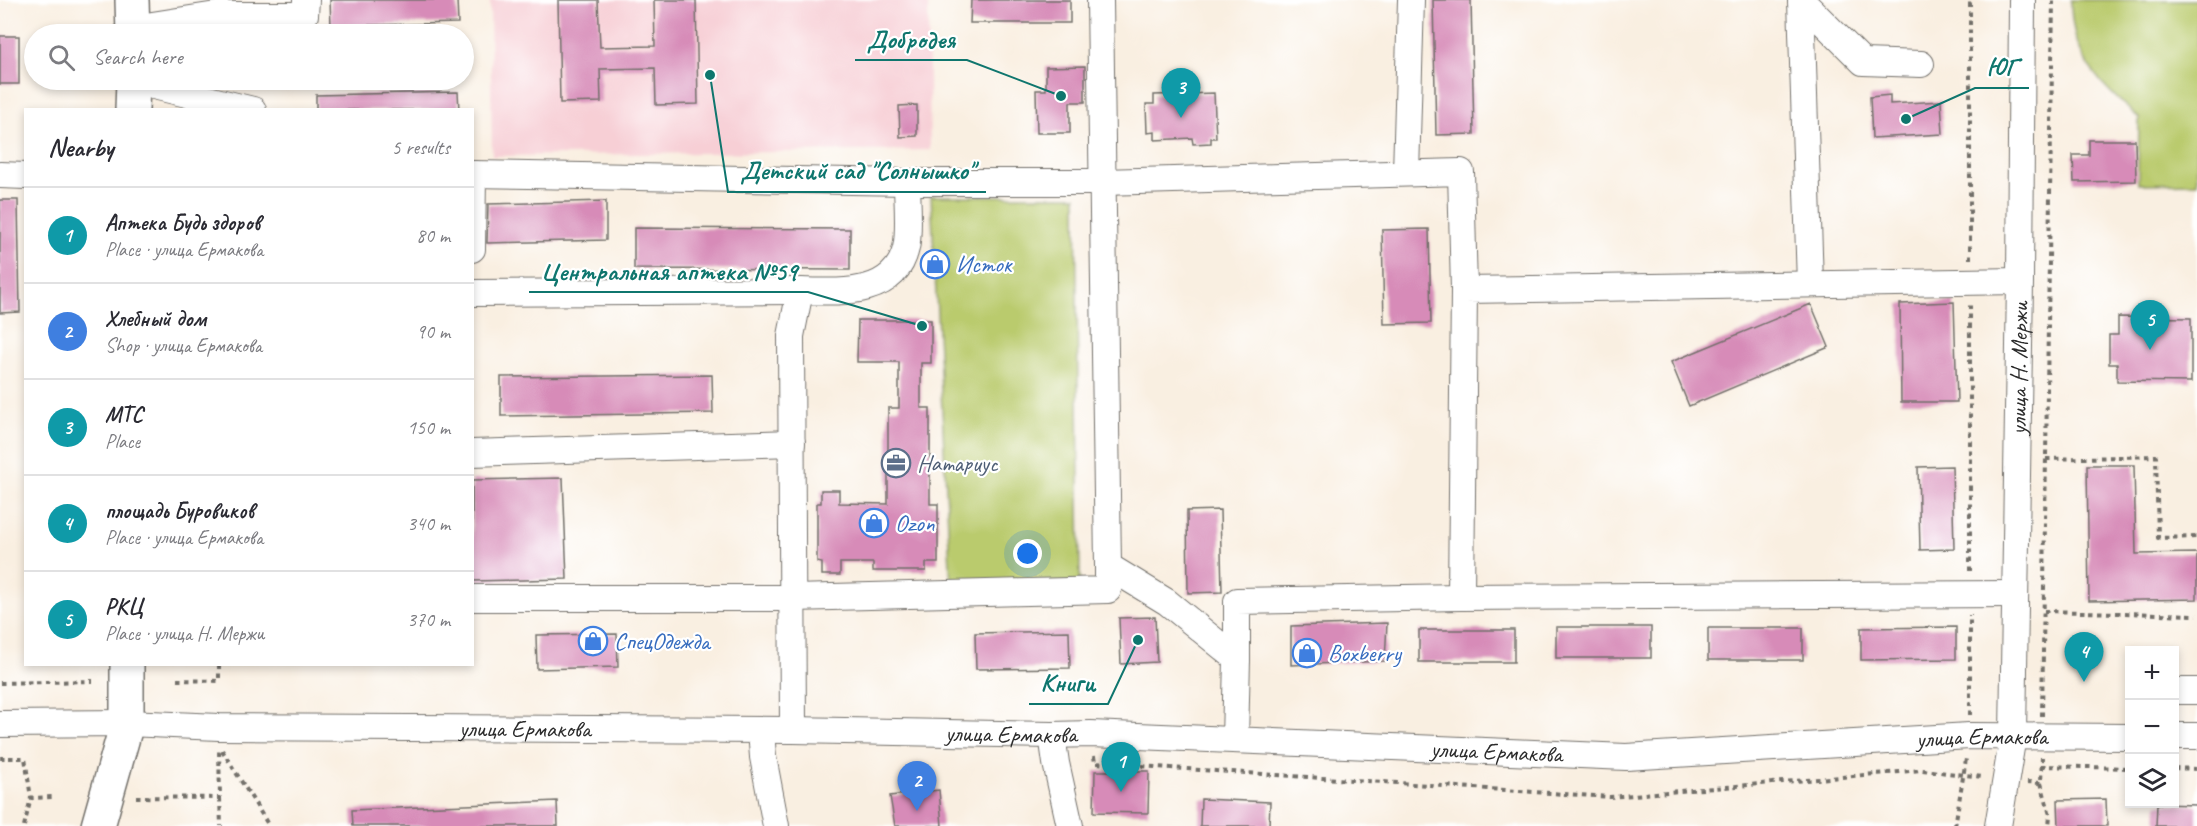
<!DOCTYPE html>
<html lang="en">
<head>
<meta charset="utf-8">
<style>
	:root { --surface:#fff; --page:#f7f7f7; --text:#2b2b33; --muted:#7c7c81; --line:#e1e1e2; --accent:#0b8043 }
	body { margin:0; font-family:Caveat,sans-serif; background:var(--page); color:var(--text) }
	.controls { position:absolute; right:18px; bottom:18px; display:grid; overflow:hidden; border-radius:0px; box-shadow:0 3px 9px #0003 }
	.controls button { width:54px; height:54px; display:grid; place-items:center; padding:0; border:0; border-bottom:2px solid var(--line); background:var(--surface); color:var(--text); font:30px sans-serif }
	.you { position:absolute; left:1028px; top:554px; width:21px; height:21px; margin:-15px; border:4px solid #fff; border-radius:50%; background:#1a73e8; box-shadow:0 0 0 9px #1a73e833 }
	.badge { display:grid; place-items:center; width:39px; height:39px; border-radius:50%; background:var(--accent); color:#fff; font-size:20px; font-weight:700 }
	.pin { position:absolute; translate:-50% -50px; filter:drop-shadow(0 2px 3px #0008) }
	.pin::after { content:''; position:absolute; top:32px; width:21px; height:18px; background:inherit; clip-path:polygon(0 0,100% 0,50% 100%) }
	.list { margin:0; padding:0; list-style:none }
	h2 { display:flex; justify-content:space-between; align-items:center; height:78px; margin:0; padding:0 24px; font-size:26px }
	h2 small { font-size:20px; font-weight:400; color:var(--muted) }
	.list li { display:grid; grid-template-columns:39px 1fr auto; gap:18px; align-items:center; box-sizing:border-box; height:96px; padding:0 24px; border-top:2px solid var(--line) }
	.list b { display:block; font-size:22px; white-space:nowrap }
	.list p { margin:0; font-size:20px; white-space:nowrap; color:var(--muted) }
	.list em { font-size:20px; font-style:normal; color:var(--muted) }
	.icon { flex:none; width:33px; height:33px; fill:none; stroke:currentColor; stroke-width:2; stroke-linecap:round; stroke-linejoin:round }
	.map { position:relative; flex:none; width:2197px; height:826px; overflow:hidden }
	.search { position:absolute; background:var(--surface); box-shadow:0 3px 9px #0003; left:24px; top:24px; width:450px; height:66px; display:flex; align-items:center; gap:15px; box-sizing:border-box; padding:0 21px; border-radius:33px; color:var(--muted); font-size:22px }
	.panel { position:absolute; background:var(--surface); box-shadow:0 3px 9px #0003; left:24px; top:108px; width:450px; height:558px; border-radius:0px }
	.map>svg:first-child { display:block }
	.built { fill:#f7cfd5 }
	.green { fill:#bacb6d; stroke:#727b4c; stroke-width:1.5 }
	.building { fill:#d78bb8 }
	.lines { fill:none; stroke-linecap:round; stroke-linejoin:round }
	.minor-casing { stroke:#73706b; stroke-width:28 }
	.major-casing { stroke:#73706b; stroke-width:36 }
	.path { stroke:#73706b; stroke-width:4; stroke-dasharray:4.5 4.5; stroke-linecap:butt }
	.minor { stroke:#fff; stroke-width:26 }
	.major { stroke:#fff; stroke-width:33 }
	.labels { text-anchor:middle; stroke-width:4.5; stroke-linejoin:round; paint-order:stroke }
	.shop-label { font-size:24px; fill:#366cbe; stroke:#fff; text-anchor:start }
	.street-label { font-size:24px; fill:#2b2b2b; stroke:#fff }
	.service-label { font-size:24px; fill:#4e5e75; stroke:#fff; text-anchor:start }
	.leader { fill:none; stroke:#0f766e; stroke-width:2 }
	.callout-dot { fill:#0f766e; stroke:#fff; stroke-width:2 }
	.callout-label { font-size:26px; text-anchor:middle; font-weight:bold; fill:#0f766e; stroke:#fff; stroke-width:4.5; stroke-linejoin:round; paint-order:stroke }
</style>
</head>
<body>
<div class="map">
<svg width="2197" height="826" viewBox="0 0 2197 826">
	<rect width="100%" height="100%" fill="#fff"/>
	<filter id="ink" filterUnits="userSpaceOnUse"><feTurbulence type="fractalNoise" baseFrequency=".0167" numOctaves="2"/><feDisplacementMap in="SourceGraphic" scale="12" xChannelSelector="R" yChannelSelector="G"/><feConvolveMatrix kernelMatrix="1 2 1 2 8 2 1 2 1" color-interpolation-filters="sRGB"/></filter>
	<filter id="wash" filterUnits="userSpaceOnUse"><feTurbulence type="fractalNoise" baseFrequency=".008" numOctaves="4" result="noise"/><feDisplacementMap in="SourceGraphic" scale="24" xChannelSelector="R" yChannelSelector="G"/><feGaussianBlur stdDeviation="1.35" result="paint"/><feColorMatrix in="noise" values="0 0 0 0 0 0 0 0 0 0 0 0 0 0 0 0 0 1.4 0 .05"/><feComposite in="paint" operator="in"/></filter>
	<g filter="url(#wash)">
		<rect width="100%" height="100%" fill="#f9efe1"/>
		<path class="built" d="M 490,0 L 928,0 L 930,150 L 492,156 Z"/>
		<path class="green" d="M 2071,0 L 2197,0 L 2197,183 L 2138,184 L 2139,118 C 2099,83 2070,56 2071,0 Z
			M 931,196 L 1076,196 L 1080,584 L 951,586 Z"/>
		<g id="blocks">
			<path class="building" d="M 330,0 L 457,0 L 458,23 L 331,26 Z
				M 558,0 L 598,0 L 600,47 L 655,46 L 654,0 L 696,0 L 698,104 L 656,105 L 655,68 L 600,69 L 601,102 L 560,103 Z
				M 971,0 L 1070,0 L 1070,23 L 970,23 Z
				M 1433,0 L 1471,0 L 1474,134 L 1436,135 Z
				M 0,36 L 19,36 L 19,84 L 0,84 Z
				M 1085,66 L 1085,102 L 1070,102 L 1070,133 L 1037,133 L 1036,90 L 1046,90 L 1046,67 Z
				M 458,92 L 459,110 L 316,110 L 316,95 Z
				M 1214,93 L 1216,138 L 1211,138 L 1211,143 L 1193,144 L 1192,138 L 1155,140 L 1155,132 L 1147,133 L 1146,104 L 1154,104 L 1154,95 Z
				M 1890,95 L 1890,104 L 1941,101 L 1943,134 L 1872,138 L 1870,97 Z
				M 917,105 L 917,136 L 900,137 L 899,106 Z
				M 2089,140 L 2135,140 L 2136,181 L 2074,182 L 2073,155 L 2089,155 Z
				M 0,200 L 18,200 L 20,312 L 0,313 Z
				M 606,201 L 606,240 L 487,243 L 488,204 Z
				M 634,228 L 850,229 L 850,270 L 634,269 Z
				M 1429,229 L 1431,323 L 1384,324 L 1382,230 Z
				M 1954,302 L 1957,402 L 1901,402 L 1900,304 Z
				M 1811,304 L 1829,347 L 1689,406 L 1671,362 Z
				M 2118,317 L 2191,318 L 2191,382 L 2117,381 L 2117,364 L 2109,364 L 2109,335 L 2118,335 Z
				M 858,320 L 931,320 L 931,363 L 921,363 L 921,408 L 930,408 L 930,504 L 938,504 L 938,563 L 926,563 L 926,571 L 873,571 L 873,563 L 840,563 L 840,575 L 822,575 L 822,563 L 817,562 L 817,503 L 821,503 L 821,490 L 839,490 L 839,503 L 888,504 L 888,408 L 899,408 L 899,362 L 857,362 Z
				M 712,375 L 713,413 L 501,416 L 501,377 Z
				M 2087,465 L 2134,465 L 2136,554 L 2197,553 L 2197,599 L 2089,601 Z
				M 1952,466 L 1954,549 L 1920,550 L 1918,467 Z
				M 563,478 L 567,579 L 472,581 L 472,480 Z
				M 1220,510 L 1222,592 L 1188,593 L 1187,511 Z
				M 1155,617 L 1157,662 L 1121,664 L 1119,618 Z
				M 1387,623 L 1385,661 L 1291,665 L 1291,626 Z
				M 1556,627 L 1651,627 L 1651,658 L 1556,658 Z
				M 1956,627 L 1956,659 L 1861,660 L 1861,628 Z
				M 1708,628 L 1803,628 L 1803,660 L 1708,660 Z
				M 1419,630 L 1514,630 L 1514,662 L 1419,662 Z
				M 1069,631 L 1070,668 L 976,669 L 975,633 Z
				M 617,634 L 618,667 L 537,669 L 536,635 Z
				M 1095,771 L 1149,771 L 1148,813 L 1094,812 Z
				M 939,790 L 942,826 L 895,826 L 890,796 Z
				M 1201,799 L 1270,802 L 1269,826 L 1200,826 Z
				M 2106,799 L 2107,826 L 2059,826 L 2058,800 Z
				M 557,801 L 558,826 L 353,826 L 352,810 Z
				M 2157,804 L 2197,805 L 2197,826 L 2156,826 Z"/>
		</g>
	</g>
	<g filter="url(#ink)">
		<use href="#blocks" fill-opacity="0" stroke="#73706b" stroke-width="1.5"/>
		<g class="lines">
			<g class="minor-casing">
				<g id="minor">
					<path d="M 1100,0 L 1108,566 L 1167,602 L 1237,659 L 1235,739"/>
					<path d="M 1801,0 L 1810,284"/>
					<path d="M 1801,0 L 1863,62 L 1921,64"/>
					<path d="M 133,28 L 216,15 L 305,15 L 306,0"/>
					<path d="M 133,81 L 253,110"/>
					<path d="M 1406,173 L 1411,0"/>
					<path d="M 472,174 L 907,182 L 1103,182 L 1461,172 L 1464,290"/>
					<path d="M 0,175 L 26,176"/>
					<path d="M 472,249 L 473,174"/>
					<path d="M 472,293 L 800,291"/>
					<path d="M 472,453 L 792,443"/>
					<path d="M 1461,597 L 1464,290 L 2020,281"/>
					<path d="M 472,598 L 793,598 L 1108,590 L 1108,566"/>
					<path d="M 1237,659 L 1237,601 L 1461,597 L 2015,594"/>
					<path d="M 2174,691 L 2197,691"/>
					<path id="s1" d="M 0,724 L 127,723 L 219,727 L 793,730 L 1052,735 L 1091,734 L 1626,757 L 1969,736 L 2130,737"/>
					<path d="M 761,730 L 763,757 L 776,826"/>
					<path d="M 793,730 L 791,336 L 800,291 C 839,292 895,297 906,248 C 910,232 907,199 907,182"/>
					<path d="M 1052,735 L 1056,763 L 1070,826"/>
					<path d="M 2174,736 L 2197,736"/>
					<path id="s2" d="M 1998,826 L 2013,736 L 2020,281 L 2022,0"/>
				</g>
			</g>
			<g class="major-casing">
				<path id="major" d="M 132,0 L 133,34
					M 132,110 L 133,80
					M 98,826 L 127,723 L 127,664"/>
			</g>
			<path class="path" d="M 1970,259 L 1970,0
				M 2046,459 L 2156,456 L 2158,538 L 2197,537
				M 1970,571 L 1970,303
				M 2044,611 L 2197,615
				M 177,680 L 219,681 L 219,664
				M 0,683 L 93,681
				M 1970,715 L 1970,615
				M 2042,716 L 2053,0
				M 222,750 L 269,826
				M 1094,756 L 1095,763 L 1610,797 L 1922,770 L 1983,777
				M 0,758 L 25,758 L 31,798
				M 2041,766 L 2130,768
				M 2174,768 L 2197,769
				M 2027,782 L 2041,783 L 2042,757
				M 2041,783 L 2050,815 L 2049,826
				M 136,797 L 220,798 L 219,749
				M 220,798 L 221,826
				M 24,826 L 31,798 L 54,797
				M 1955,826 L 1966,759"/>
			<use href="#minor" class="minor"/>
			<use href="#major" class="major"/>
		</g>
	</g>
	<defs>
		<g id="shop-ring" transform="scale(1.5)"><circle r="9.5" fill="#fff" stroke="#3f7fe0" stroke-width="1.5"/><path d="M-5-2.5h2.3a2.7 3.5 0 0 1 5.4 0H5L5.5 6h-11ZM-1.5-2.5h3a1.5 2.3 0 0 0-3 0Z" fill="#3f7fe0"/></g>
		<g id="office-ring" transform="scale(1.5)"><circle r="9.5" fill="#fff" stroke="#5c6f8a" stroke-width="1.5"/><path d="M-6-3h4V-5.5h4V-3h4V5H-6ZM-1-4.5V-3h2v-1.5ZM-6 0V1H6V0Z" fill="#5c6f8a"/></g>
	</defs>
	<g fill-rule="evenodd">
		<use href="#shop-ring" x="935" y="264"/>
		<use href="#office-ring" x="896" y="463"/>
		<use href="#shop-ring" x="874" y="523"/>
		<use href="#shop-ring" x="593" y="641"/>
		<use href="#shop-ring" x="1307" y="653"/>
	</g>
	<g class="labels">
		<g class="shop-label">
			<text x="956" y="272">Исток</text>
			<text x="895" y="531">Ozon</text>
			<text x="614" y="649">СпецОдежда</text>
			<text x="1328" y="661">Boxberry</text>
		</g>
		<g class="street-label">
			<text dy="8" stroke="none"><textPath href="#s2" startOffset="459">улица Н. Мержи</textPath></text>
			<text dy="8" stroke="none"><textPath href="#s1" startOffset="525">улица Ермакова</textPath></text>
			<text dy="8" stroke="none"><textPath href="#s1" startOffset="1011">улица Ермакова</textPath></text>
			<text dy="8" stroke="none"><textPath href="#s1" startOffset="1983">улица Ермакова</textPath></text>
			<text dy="8" stroke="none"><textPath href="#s1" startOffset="1497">улица Ермакова</textPath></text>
		</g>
		<g class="service-label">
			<text x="917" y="471">Натариус</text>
		</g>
	</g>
	<path class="leader" d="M1061 96L967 60H855M1906 119L1975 88H2029M710 75L728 192H986M922 326L808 292H529M1138 640L1108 704H1029"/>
	<g class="callout-dot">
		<circle cx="1061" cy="96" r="6"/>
		<circle cx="1906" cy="119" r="6"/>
		<circle cx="710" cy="75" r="6"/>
		<circle cx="922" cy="326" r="6"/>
		<circle cx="1138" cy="640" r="6"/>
	</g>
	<g class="callout-label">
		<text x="911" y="48">Добродея</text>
		<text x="2002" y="75">ЮГ</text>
		<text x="857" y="179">Детский сад "Солнышко"</text>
		<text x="669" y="280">Центральная аптека №59</text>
		<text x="1068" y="691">Книги</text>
	</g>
</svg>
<div class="controls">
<button>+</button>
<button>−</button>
<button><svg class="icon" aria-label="layers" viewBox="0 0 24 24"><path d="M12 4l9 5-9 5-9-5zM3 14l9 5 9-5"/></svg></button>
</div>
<div class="you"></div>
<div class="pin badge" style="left:1121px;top:792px;background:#0f9aa8">1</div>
<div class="pin badge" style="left:917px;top:811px;background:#3f7fe0">2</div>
<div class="pin badge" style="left:1181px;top:118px;background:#0f9aa8">3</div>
<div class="pin badge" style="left:2084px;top:682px;background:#0f9aa8">4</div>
<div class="pin badge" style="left:2150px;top:350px;background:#0f9aa8">5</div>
<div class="search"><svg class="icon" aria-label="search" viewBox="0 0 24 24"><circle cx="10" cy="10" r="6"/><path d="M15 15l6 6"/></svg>Search here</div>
<section class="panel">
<h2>Nearby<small>5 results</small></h2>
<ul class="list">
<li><span class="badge" style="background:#0f9aa8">1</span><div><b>Аптека Будь здоров</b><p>Place · улица Ермакова</p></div><em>80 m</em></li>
<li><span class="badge" style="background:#3f7fe0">2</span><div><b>Хлебный дом</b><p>Shop · улица Ермакова</p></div><em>90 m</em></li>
<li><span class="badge" style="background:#0f9aa8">3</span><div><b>МТС</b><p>Place</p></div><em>150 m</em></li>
<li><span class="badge" style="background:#0f9aa8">4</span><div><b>площадь Буровиков</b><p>Place · улица Ермакова</p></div><em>340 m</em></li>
<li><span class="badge" style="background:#0f9aa8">5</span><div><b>РКЦ</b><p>Place · улица Н. Мержи</p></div><em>370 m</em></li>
</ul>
</section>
</div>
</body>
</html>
